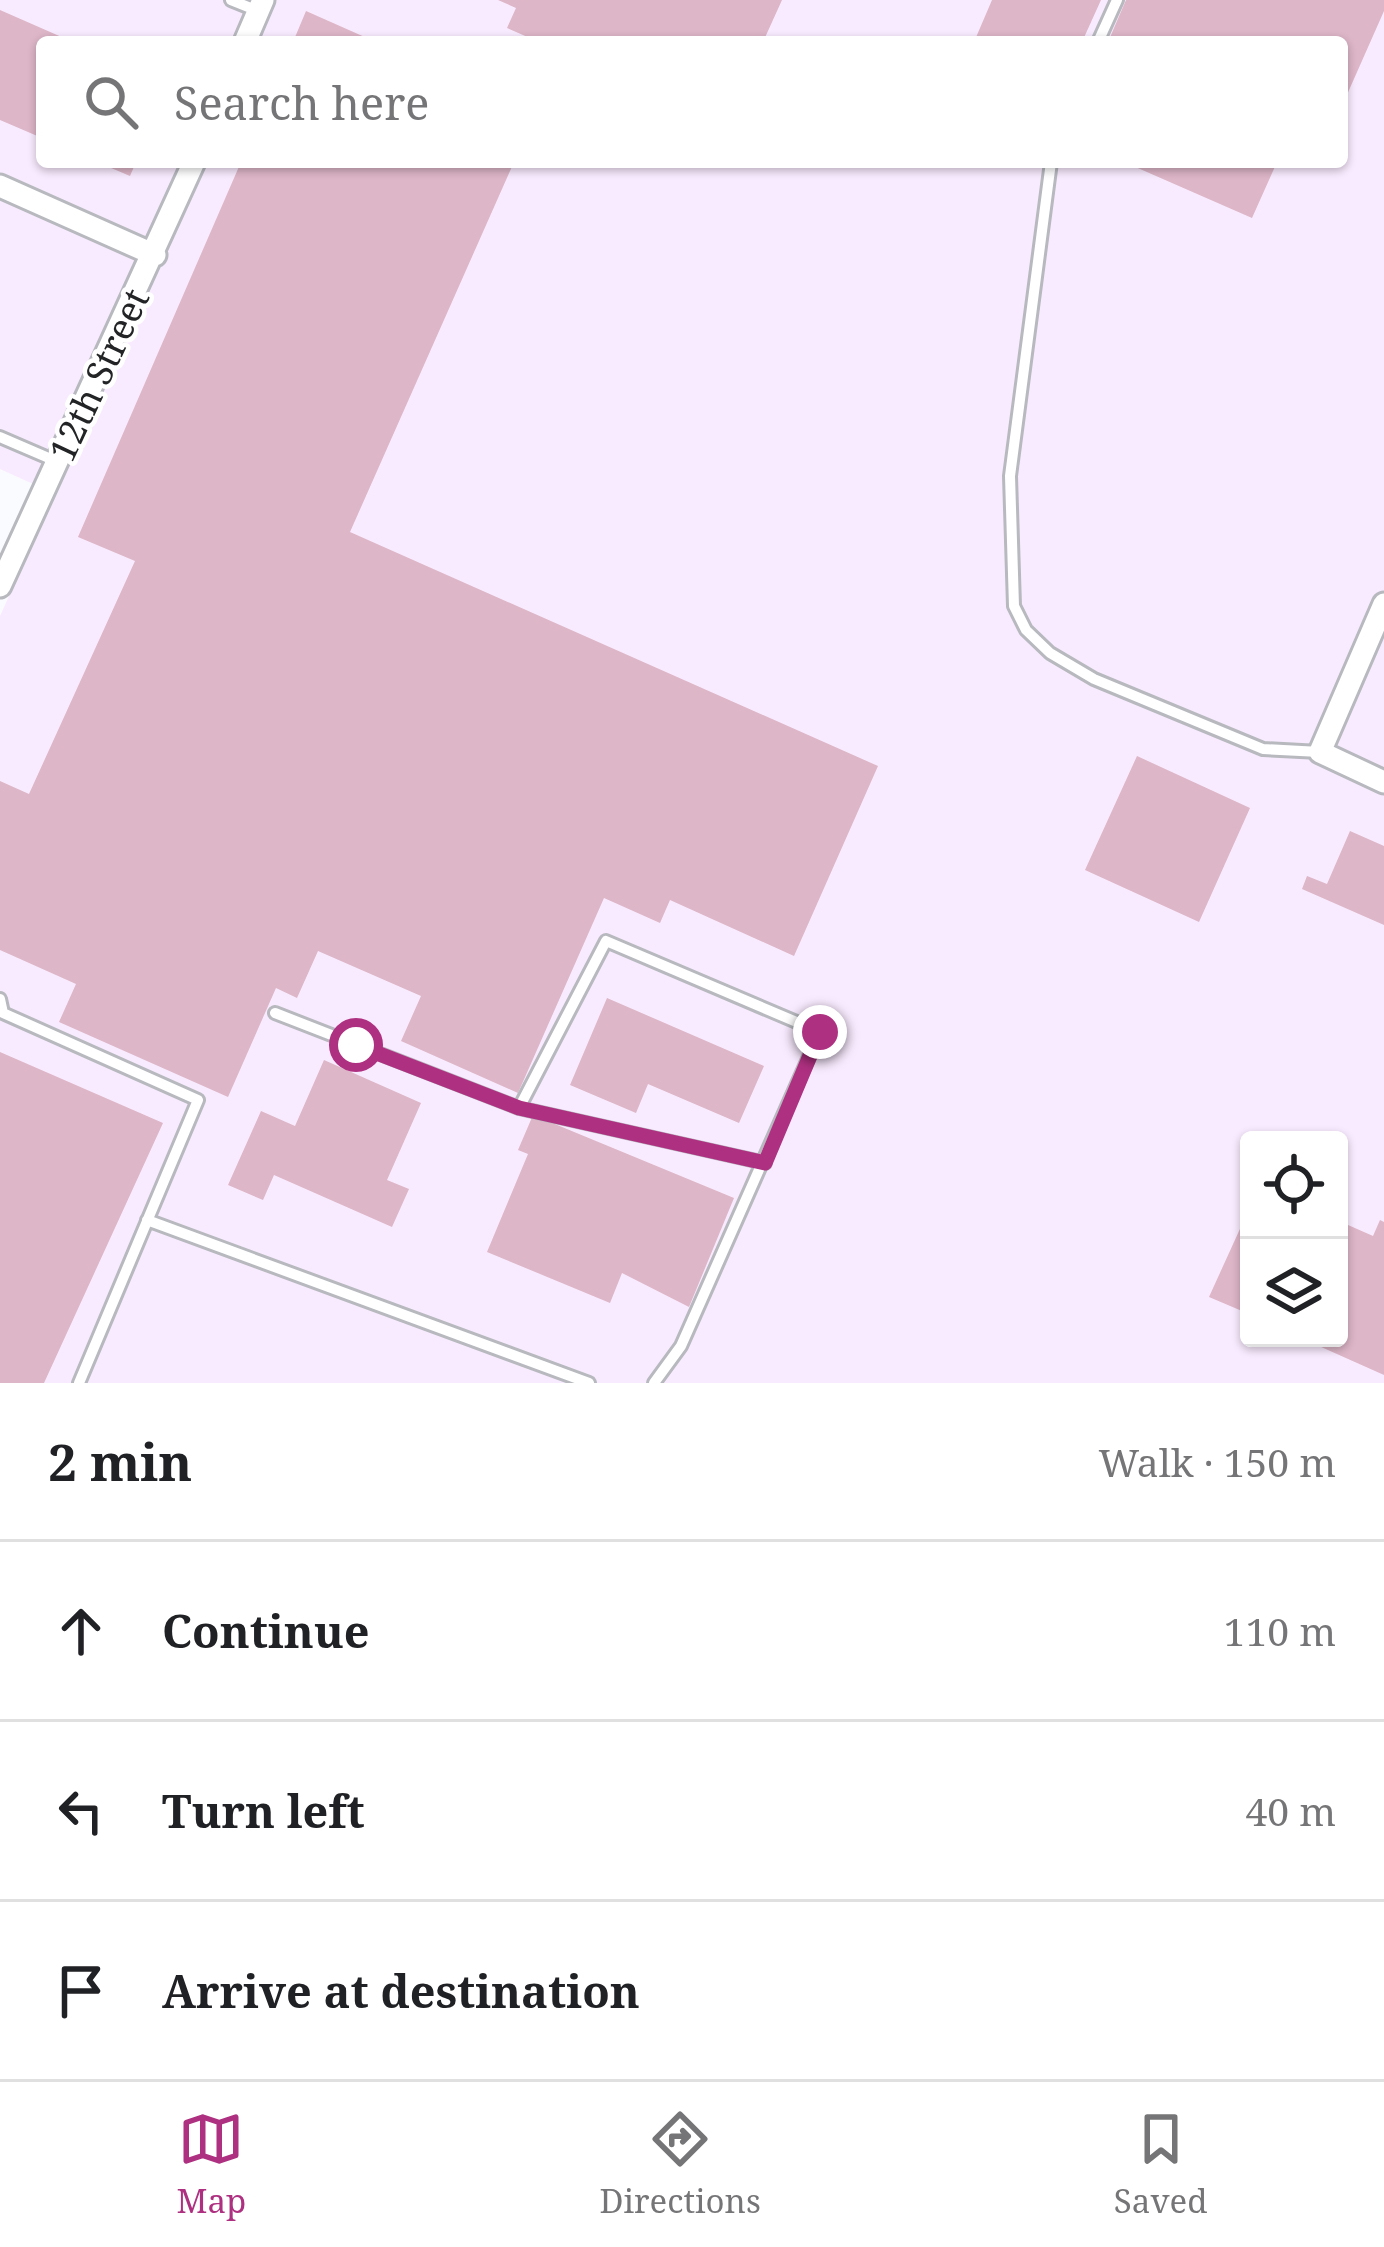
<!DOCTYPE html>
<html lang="en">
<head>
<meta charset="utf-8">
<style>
	:root { --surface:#fff; --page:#f6f6f6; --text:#202124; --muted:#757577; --line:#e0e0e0; --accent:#ae3080 }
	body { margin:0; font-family:"Noto Serif",serif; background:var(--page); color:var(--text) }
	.controls { position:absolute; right:36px; bottom:36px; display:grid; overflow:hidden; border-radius:12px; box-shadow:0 3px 9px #0004 }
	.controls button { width:108px; height:108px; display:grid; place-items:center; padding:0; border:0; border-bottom:3px solid var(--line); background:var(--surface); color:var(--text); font:60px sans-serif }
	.stop { position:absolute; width:36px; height:36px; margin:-27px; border:9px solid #ae3080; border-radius:50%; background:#fff }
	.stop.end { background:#ae3080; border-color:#fff; box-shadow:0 3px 12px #0008 }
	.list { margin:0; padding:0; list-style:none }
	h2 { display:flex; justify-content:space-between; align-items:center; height:156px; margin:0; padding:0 48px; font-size:51px }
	h2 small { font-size:39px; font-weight:400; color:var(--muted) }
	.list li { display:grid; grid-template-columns:78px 1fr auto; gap:36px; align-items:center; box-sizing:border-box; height:180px; padding:0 48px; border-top:3px solid var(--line) }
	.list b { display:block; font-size:45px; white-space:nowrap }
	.list em { font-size:39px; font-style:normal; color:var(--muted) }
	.icon { flex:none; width:66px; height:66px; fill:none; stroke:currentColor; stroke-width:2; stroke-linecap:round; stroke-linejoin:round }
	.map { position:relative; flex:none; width:1384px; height:1383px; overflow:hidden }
	.search { position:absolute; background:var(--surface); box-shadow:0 3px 9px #0004; left:36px; right:36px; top:36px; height:132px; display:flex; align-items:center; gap:30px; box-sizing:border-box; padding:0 42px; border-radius:12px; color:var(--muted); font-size:45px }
	.sheet { height:696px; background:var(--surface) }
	nav { display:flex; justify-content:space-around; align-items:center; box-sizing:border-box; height:168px; border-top:3px solid var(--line); background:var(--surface); font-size:33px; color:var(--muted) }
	nav a { display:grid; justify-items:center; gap:6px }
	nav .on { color:var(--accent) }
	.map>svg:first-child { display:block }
	.industrial { fill:#f9ebff; fill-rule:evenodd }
	.building { fill:#ddb6c7 }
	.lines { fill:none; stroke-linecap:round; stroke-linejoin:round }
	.service-casing { stroke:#b7b9bf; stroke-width:16 }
	.minor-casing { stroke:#b7b9bf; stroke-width:27 }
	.service { stroke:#fff; stroke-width:10 }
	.minor { stroke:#fff; stroke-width:21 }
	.route { stroke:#ae3080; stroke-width:15 }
	.labels { text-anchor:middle; stroke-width:9; stroke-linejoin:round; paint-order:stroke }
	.street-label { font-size:36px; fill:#232426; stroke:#fff }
</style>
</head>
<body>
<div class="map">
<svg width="1384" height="1383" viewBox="0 0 1384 1383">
	<rect width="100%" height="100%" fill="#fafbff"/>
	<path class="industrial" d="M 0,0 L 1384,0 L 1384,1383 L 0,1383 L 0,616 L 55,494 L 0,469 ZM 42,42 L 1342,42 L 1342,162 L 42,162 ZM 1249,1140 L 1339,1140 L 1339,1338 L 1249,1338 Z"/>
	<path class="building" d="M 498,0 L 782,0 L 763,42 L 539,42 L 507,28 L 516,8 Z
		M 992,0 L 1101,0 L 1082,42 L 974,42 Z
		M 1126,0 L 1384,0 L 1384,11 L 1342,106 L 1342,42 L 1108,42 Z
		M 0,10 L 73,42 L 42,42 L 42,138 L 0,120 Z
		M 306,11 L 376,42 L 293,42 Z
		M 97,162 L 136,162 L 130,176 Z
		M 241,162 L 514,162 L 350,532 L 878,766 L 794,956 L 670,900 L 660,923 L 604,898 L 518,1093 L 401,1041 L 421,996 L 318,951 L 297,998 L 276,988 L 228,1097 L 59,1022 L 76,984 L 0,950 L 0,781 L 29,794 L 135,561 L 78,537 Z
		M 1124,162 L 1277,162 L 1252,218 Z
		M 1137,756 L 1250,808 L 1199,922 L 1085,870 Z
		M 1350,831 L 1384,846 L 1384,925 L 1302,889 L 1307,876 L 1327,884 Z
		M 607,998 L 764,1066 L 739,1123 L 648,1084 L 636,1113 L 570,1085 Z
		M 0,1052 L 163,1123 L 44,1383 L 0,1383 Z
		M 324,1060 L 421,1103 L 387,1180 L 409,1189 L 392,1227 L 274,1175 L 263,1200 L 228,1185 L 261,1111 L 295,1126 Z
		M 533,1115 L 734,1198 L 689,1307 L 622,1273 L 610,1303 L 487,1252 L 528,1154 L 518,1150 Z
		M 1249,1209 L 1249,1314 L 1209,1297 Z
		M 1380,1220 L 1384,1222 L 1384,1375 L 1301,1338 L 1339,1338 L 1339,1221 L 1373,1236 Z"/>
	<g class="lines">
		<g class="service-casing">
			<path id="service" d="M 231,0 L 258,11
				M 1098,42 L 1117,0
				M 1051,162 L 1010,476 L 1014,606 L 1026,630 L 1050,653 L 1094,679 L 1263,749 L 1320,752
				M 0,437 L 58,462
				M 0,999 L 3,1013 L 198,1100 L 79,1383
				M 275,1013 L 519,1108 L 606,941 L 820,1032 L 681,1346 L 654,1383
				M 519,1108 L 765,1163
				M 147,1220 L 589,1383"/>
		</g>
		<g class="minor-casing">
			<path id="minor" d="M 245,42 L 263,0
				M 0,186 L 155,255
				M 0,586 L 194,162
				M 1384,604 L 1320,752 L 1384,782"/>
		</g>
		<use href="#service" class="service"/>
		<use href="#minor" class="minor"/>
	</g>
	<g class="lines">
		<path class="route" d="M 356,1045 L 519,1108 L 765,1163 L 820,1032"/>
	</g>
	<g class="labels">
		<g class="street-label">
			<text transform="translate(99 375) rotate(-65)" y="13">12th Street</text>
		</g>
	</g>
</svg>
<div class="controls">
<button><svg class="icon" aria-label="locate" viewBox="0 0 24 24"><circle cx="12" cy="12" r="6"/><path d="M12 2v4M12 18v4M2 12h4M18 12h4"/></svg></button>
<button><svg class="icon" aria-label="layers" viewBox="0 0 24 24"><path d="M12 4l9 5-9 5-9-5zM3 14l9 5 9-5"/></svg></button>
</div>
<div class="stop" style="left:356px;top:1045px"></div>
<div class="stop end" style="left:820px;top:1032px"></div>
<div class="search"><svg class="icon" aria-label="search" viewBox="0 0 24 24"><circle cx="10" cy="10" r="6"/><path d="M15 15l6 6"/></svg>Search here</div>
</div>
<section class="sheet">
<h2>2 min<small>Walk · 150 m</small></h2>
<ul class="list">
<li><svg class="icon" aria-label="ahead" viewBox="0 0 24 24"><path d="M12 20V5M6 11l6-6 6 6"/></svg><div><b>Continue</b></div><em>110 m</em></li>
<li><svg class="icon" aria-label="left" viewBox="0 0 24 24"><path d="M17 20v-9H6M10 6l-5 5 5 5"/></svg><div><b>Turn left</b></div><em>40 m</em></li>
<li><svg class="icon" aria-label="arrive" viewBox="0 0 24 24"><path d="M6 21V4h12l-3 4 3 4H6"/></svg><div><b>Arrive at destination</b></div></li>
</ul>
</section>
<nav>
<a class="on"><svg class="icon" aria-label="map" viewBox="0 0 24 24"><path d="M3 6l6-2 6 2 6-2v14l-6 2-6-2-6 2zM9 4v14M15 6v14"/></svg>Map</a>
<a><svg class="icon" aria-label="directions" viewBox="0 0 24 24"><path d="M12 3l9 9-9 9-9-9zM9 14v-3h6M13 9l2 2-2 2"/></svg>Directions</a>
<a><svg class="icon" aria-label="saved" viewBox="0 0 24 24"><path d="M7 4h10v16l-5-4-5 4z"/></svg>Saved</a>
</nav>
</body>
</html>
